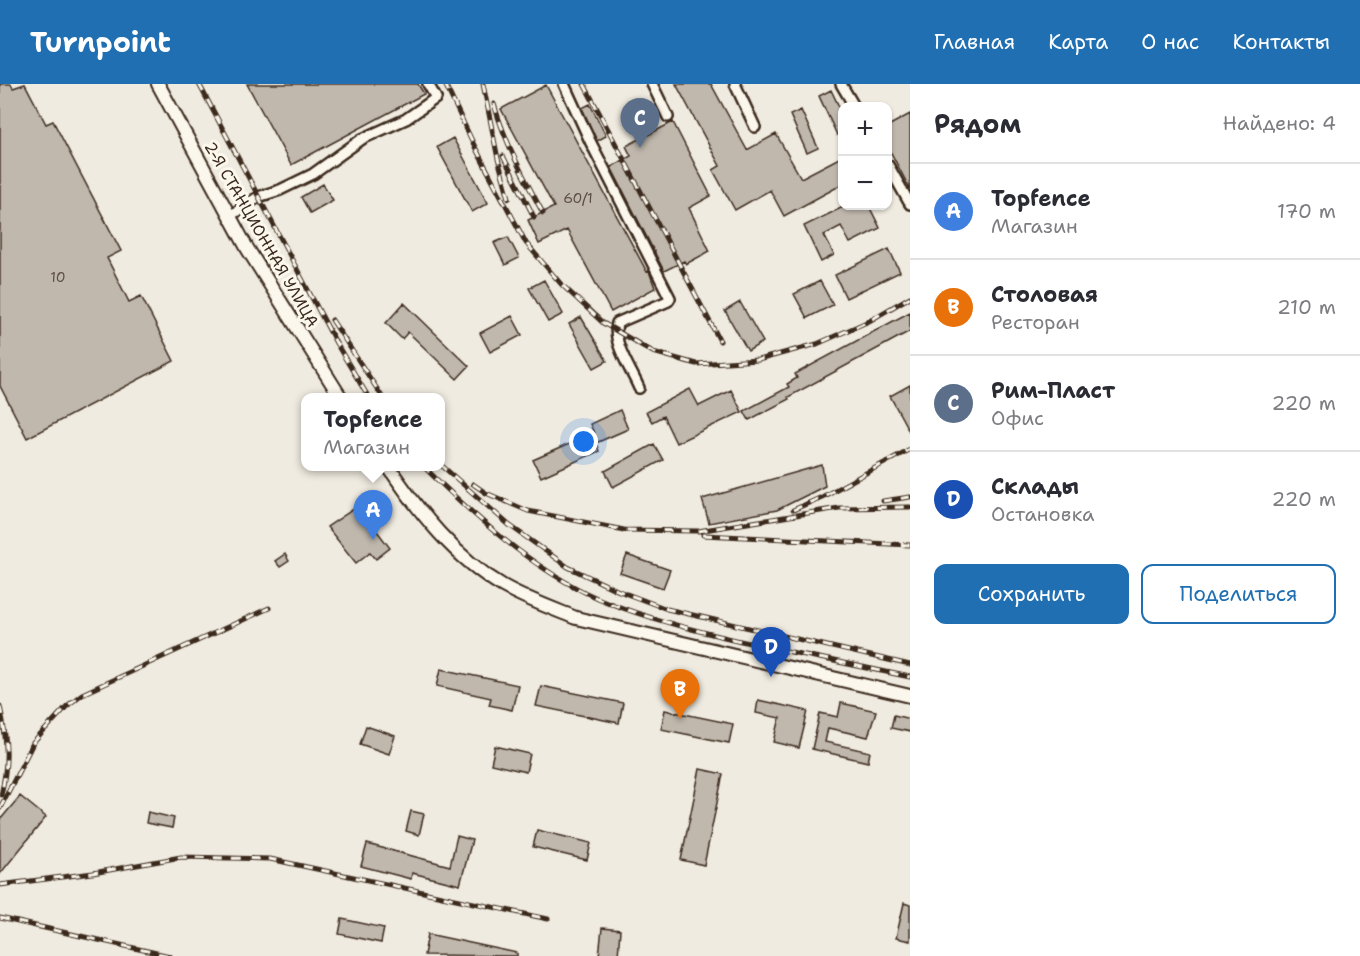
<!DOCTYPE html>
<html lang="ru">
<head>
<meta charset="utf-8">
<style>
	:root { --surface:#fff; --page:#f7f7f7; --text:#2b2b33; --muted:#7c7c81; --line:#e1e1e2; --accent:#1f6fb2 }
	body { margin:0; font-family:"Shantell Sans",sans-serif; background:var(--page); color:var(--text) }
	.controls { position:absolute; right:18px; top:18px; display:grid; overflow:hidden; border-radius:12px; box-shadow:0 2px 4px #0004 }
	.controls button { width:54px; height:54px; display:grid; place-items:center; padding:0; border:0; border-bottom:2px solid var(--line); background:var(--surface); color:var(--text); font:30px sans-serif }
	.you { position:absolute; left:584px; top:358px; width:21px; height:21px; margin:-15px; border:4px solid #fff; border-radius:50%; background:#1a73e8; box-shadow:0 0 0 9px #1a73e833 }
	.badge { display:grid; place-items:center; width:39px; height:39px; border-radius:50%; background:var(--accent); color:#fff; font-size:20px; font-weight:700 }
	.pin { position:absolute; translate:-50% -50px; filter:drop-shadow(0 2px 3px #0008) }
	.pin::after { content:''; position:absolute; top:32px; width:21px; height:18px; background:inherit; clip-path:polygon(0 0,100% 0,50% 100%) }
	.popup { position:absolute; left:301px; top:309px; width:144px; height:78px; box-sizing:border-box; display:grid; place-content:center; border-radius:12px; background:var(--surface); filter:drop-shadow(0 2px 4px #0005); font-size:20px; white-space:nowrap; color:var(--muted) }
	.popup b { font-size:22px; color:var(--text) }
	.popup::after { content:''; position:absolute; left:50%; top:100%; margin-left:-12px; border:12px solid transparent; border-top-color:var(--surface) }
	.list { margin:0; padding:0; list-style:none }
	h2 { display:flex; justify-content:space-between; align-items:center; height:78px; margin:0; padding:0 24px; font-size:26px }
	h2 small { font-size:20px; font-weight:400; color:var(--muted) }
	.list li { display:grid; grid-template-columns:39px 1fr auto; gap:18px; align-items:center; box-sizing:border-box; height:96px; padding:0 24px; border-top:2px solid var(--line) }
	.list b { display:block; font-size:22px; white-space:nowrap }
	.list p { margin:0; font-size:20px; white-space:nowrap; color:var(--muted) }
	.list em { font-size:20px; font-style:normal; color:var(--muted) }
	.actions { display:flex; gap:12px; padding:18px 24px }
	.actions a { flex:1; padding:14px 0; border:2px solid var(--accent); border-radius:12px; text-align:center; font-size:21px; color:var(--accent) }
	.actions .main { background:var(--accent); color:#fff }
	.map { position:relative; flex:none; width:910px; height:872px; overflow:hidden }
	header { display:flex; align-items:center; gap:36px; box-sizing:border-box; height:84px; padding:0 30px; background:var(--accent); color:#fff }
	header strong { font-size:28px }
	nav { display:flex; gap:33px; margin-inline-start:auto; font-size:21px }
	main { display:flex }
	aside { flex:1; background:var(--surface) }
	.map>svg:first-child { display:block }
	.building { fill:#c0b8ad; stroke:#3b2a1e; stroke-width:1.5 }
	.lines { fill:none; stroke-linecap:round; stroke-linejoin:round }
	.minor-casing { stroke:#3b2a1e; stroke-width:14 }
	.major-casing { stroke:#3b2a1e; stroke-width:16 }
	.minor { stroke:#fbf7ec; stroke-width:9 }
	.major { stroke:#fbf7ec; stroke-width:12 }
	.rail-casing { stroke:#3b2a1e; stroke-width:5 }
	.rail { stroke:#fbf7ec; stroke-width:3; stroke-dasharray:9; stroke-linecap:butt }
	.labels { text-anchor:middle; stroke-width:6; stroke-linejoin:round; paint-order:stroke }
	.number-label { font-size:14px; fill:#5c4e42 }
	.street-label { font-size:16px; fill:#3b2a1e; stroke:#fbf7ec }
</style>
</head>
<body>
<header>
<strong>Turnpoint</strong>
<nav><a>Главная</a><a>Карта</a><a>О нас</a><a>Контакты</a></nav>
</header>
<main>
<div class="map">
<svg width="910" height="872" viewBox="0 0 910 872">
	<rect width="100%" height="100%" fill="#f0ebe0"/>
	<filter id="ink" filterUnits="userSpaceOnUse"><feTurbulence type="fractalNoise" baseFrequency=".0167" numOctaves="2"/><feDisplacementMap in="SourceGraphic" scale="12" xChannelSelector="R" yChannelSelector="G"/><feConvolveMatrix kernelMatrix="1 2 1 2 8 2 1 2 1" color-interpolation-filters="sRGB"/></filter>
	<g filter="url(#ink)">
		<path class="building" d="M 0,0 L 11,0 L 13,4 L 25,0 L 46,40 L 53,37 L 121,167 L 107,174 L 129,218 L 141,212 L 174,277 L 27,354 L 0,302 Z
			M 247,0 L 418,0 L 424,10 L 291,81 Z
			M 676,0 L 711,0 L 747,66 L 776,50 L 801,94 L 843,72 L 843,100 L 784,132 L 770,106 L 735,126 L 713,86 L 720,82 Z
			M 546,1 L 647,188 L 649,187 L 655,204 L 611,228 L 567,146 L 539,160 L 528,136 L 554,123 L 501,25 Z
			M 831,6 L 843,31 L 843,48 L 837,51 L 819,12 Z
			M 590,20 L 606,52 L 597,57 L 582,24 Z
			M 801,26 L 818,64 L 807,69 L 790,31 Z
			M 910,30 L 910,105 L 888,63 L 888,42 Z
			M 673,38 L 711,112 L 689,124 L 710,167 L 686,180 L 684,177 L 664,187 L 611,83 L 631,72 L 626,62 Z
			M 453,54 L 488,119 L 472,128 L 437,63 Z
			M 323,100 L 333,116 L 310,129 L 301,113 Z
			M 845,122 L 869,122 L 880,144 L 850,159 L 841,142 L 824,151 L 834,171 L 821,178 L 804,142 Z
			M 508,153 L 519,174 L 505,181 L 494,159 Z
			M 889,165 L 900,188 L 846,214 L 835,191 Z
			M 544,196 L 563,230 L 548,238 L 529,204 Z
			M 820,197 L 833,221 L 807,234 L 794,210 Z
			M 740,218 L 763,258 L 748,267 L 725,227 Z
			M 404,219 L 469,282 L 457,295 L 408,248 L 402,255 L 386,239 Z
			M 910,228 L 910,247 L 788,313 L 789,315 L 749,336 L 744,327 L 789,303 L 787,300 L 797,294 L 795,290 Z
			M 512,232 L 522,251 L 490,268 L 480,249 Z
			M 581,233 L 607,277 L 594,284 L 569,240 Z
			M 910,301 L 910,349 L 890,312 Z
			M 690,305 L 699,322 L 731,306 L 742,328 L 676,359 L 663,332 L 652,338 L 646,328 Z
			M 620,326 L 628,345 L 596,359 L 599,367 L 541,393 L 533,376 L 594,349 L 590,340 Z
			M 654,360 L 663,376 L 613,403 L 605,387 Z
			M 822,381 L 825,402 L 777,426 L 709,439 L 702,415 Z
			M 358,422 L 390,464 L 376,475 L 370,468 L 356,479 L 327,443 Z
			M 285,470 L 289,477 L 280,483 L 275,477 Z
			M 627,471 L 670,486 L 663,504 L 620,489 Z
			M 441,585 L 518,601 L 512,626 L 489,621 L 491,614 L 437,602 Z
			M 541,602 L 623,619 L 619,639 L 536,622 Z
			M 758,616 L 808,627 L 799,664 L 774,658 L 780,634 L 756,629 Z
			M 841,619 L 876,627 L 868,653 L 828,644 L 825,658 L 870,668 L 868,678 L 812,665 L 820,629 L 838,633 Z
			M 665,626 L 733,640 L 729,659 L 661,645 Z
			M 894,631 L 910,635 L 910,648 L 891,644 Z
			M 366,642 L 395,652 L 389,670 L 360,660 Z
			M 495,662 L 530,670 L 526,688 L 491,680 Z
			M 700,685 L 723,690 L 704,781 L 681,776 Z
			M 20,712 L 46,733 L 0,790 L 0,736 Z
			M 411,727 L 424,730 L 419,751 L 406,747 Z
			M 148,728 L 174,734 L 172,744 L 146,739 Z
			M 537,746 L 591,759 L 587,776 L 533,763 Z
			M 457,752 L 472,756 L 460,801 L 412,789 L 411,795 L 361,782 L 367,760 L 450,782 Z
			M 904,819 L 910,821 L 910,857 L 896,854 Z
			M 342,835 L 384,844 L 381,859 L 339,850 Z
			M 602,844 L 620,846 L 618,872 L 599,872 Z
			M 428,850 L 517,869 L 517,872 L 424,871 Z"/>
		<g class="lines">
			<g class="minor-casing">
				<path id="minor" d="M 564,0 L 590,57 L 670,214 L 668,217 L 617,239 C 612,259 631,285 639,304
					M 652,0 L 668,33
					M 735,0 L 755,43
					M 841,0 L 854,22
					M 888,81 L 910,120
					M 230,132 L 258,113 L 280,106 L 313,90 L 362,55 L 406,35 L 436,14 L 428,0"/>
			</g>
			<g class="major-casing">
				<path id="major" d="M 158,0 L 247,164 L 341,314
					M 388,382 C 419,428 455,474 503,502 C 526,515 551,524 576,534 L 910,612"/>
			</g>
			<use href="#minor" class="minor"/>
			<use href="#major" class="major"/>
			<g class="rail-casing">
				<path id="rail" d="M 199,0 L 336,259 L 369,314
					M 445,0 L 475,63 L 526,159 L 561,200 L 603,239 L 653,268 L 696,280 L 758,276 L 817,260 L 869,237 L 910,213
					M 483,0 L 498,75 L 509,114
					M 584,0 L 720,257
					M 494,20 C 505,58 524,94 543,129
					M 503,72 L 534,133
					M 332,236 L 383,314
					M 440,380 L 509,441 L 568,483 L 619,507 L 667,525 L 910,581
					M 423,382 C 474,432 532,485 597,514 C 651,537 710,550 767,563 C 815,573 862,583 910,593
					M 473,400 L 486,409 L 528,427 L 624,446 L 698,447 L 839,424 L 910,423
					M 883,417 L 910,413
					M 793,426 L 822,413 L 910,365
					M 703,451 L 910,461
					M 0,622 C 7,656 9,677 1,711
					M 0,724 L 33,659 L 67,622 L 82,610 L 269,524
					M 0,801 L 93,789 L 181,773 L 270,775 L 548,835
					M 0,834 L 170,872"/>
			</g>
			<use href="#rail" class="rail"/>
		</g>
	</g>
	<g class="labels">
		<g class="number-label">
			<text x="578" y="119">60/1</text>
			<text x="58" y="198">10</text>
		</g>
		<g class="street-label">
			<text transform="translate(262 150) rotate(60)" y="6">2-Я СТАНЦИОННАЯ УЛИЦА</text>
		</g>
	</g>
</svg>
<div class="controls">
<button>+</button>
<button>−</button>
</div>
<div class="you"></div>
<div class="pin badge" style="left:373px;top:456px;background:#3f7fe0">A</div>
<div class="popup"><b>Topfence</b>Магазин</div>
<div class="pin badge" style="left:680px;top:635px;background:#e8710a">B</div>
<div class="pin badge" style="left:640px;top:64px;background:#5c6f8a">C</div>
<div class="pin badge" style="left:771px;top:593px;background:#1a4fb4">D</div>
</div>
<aside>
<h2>Рядом<small>Найдено: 4</small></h2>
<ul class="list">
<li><span class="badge" style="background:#3f7fe0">A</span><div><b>Topfence</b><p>Магазин</p></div><em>170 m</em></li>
<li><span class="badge" style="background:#e8710a">B</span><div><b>Столовая</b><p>Ресторан</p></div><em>210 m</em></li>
<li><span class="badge" style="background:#5c6f8a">C</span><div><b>Рим-Пласт</b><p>Офис</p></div><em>220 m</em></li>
<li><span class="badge" style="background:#1a4fb4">D</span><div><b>Склады</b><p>Остановка</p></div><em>220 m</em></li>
</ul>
<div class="actions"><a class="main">Сохранить</a><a>Поделиться</a></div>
</aside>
</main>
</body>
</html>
